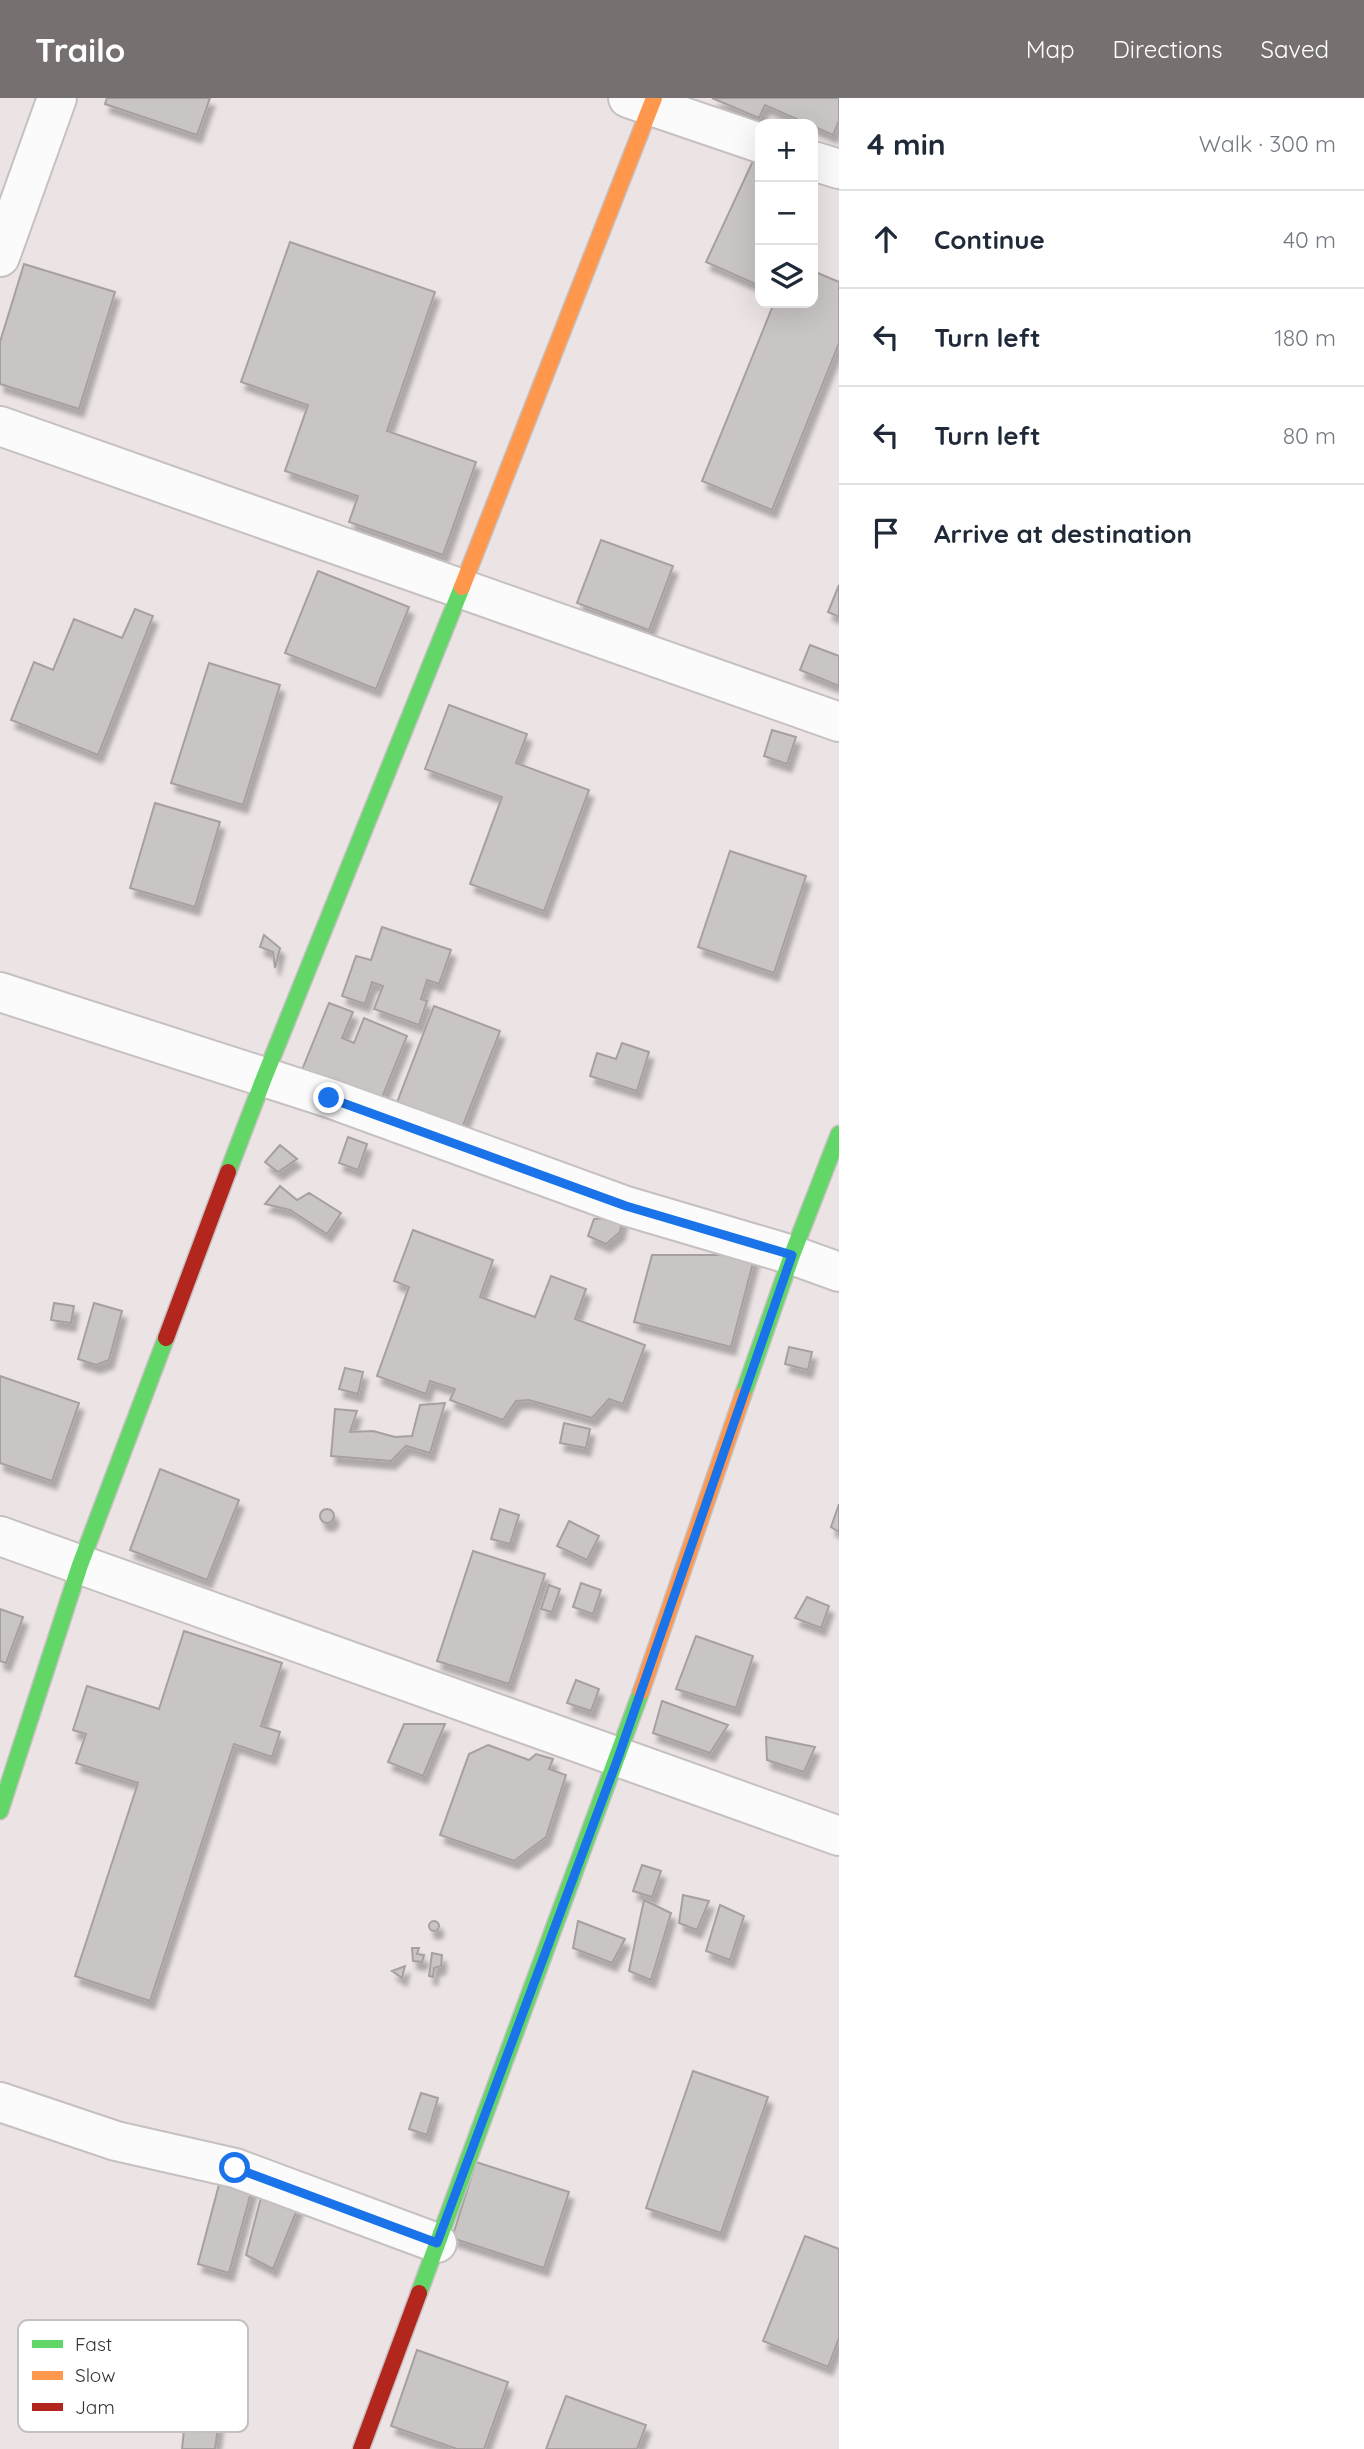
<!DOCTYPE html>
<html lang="en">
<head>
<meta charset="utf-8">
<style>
	:root { --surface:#fff; --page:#f2f2f3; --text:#1f2937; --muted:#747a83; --line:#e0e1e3; --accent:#767070 }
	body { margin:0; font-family:Quicksand,sans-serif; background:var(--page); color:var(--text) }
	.controls { position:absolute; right:21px; top:21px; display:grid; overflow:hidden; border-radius:14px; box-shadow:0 7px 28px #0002 }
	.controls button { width:63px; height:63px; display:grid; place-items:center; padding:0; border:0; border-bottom:2px solid var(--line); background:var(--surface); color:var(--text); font:35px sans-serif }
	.stop { position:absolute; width:21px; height:21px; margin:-16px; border:5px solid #1a73e8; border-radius:50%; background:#fff }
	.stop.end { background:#1a73e8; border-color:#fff; box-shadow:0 2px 7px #0008 }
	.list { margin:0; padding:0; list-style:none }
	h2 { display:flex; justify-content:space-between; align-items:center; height:91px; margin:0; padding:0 28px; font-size:30px }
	h2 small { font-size:23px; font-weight:400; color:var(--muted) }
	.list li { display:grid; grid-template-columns:46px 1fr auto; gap:21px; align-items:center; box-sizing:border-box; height:98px; padding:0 28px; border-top:2px solid var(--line) }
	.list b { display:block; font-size:26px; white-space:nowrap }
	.list em { font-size:23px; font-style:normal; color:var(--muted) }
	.icon { flex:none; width:38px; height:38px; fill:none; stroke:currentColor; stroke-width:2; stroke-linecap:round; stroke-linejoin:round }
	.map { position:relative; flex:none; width:839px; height:2351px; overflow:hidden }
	header { display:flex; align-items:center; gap:42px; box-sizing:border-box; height:98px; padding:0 35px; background:var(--accent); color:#fff }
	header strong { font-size:33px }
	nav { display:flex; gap:38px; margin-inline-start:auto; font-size:24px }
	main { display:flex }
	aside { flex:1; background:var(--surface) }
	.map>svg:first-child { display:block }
	.building { fill:#cac5c5; stroke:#a6a0a0; stroke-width:2; filter:url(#shadow) }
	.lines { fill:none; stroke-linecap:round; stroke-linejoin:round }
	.street-casing { stroke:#c6c0c0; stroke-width:42 }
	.fast-casing { stroke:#c6c0c0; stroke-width:19 }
	.slow-casing { stroke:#c6c0c0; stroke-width:19 }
	.jam-casing { stroke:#c6c0c0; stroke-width:19 }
	.street { stroke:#fcfbfb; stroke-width:38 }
	.fast { stroke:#63d668; stroke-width:16 }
	.slow { stroke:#ff974d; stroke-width:16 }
	.jam { stroke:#b3261e; stroke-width:16 }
	.route { stroke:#1a73e8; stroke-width:9 }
	.key { fill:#fff; stroke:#c3c2c1; stroke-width:2 }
	.key-label { font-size:19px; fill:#373231 }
</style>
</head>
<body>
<header>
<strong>Trailo</strong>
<nav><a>Map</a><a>Directions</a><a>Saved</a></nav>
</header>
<main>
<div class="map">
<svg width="839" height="2351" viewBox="0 0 839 2351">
	<defs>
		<filter id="shadow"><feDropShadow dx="4.5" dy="8" stdDeviation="2" flood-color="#0004"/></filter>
	</defs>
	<rect width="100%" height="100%" fill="#ece4e4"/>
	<path class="building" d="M 107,0 L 210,0 L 197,37 L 105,6 Z
		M 712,0 L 839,0 L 839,23 L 833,37 L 765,7 L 759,20 Z
		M 758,52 L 760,53 L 760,188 L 706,164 Z
		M 290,144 L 435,194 L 387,333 L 476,364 L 443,457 L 349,424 L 358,398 L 285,373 L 308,307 L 241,284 Z
		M 24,166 L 115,194 L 79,311 L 0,286 L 0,244 Z
		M 813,173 L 839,184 L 839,245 L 772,412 L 702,383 L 774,205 L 813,205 Z
		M 601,442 L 673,468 L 649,532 L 577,505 Z
		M 318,473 L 409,509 L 376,591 L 285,555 Z
		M 839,487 L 839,519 L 828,514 Z
		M 135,511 L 153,518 L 98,657 L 11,622 L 34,564 L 53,572 L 74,521 L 122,540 Z
		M 810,547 L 839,558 L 839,588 L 800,572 Z
		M 209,565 L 280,587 L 243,707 L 171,685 Z
		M 449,607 L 527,636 L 516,665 L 589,692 L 544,813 L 470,786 L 502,699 L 425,671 Z
		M 772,632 L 796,639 L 787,666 L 764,658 Z
		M 155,705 L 220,724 L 195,809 L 130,790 Z
		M 730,753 L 806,778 L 774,875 L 698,849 Z
		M 382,829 L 451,852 L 439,886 L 427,882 L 421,901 L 427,903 L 419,927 L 374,911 L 383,888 L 372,884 L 365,906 L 342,898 L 356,858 L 371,862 Z
		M 264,837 L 280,850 L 275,870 L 273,854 L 260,849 Z
		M 329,905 L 353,914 L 342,940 L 354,945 L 364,920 L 407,938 L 383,997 L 387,1007 L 302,972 Z
		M 434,908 L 500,933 L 458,1040 L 393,1015 Z
		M 622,945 L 649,954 L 637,993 L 590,978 L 597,955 L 616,961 Z
		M 348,1039 L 367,1046 L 358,1072 L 339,1065 Z
		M 280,1047 L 297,1061 L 278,1074 L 265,1064 Z
		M 280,1088 L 297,1102 L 309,1095 L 341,1115 L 327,1136 L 290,1112 L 265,1106 Z
		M 623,1119 L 620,1134 L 606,1146 L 588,1138 L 594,1121 Z
		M 413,1132 L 493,1162 L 480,1199 L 535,1219 L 551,1178 L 586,1191 L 575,1221 L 645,1247 L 623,1306 L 609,1301 L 592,1320 L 529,1302 L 516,1303 L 503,1322 L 450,1302 L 455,1291 L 430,1283 L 426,1296 L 377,1278 L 409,1189 L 394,1183 Z
		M 652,1157 L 755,1157 L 731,1249 L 634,1224 Z
		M 54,1205 L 74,1208 L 71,1225 L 51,1222 Z
		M 94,1205 L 122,1213 L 109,1262 L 96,1267 L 78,1261 Z
		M 789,1249 L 812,1254 L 808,1272 L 785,1266 Z
		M 345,1270 L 363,1274 L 358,1296 L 339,1291 Z
		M 0,1278 L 79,1305 L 52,1383 L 0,1365 Z
		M 445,1305 L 430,1355 L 406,1348 L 391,1363 L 331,1358 L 335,1311 L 357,1313 L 350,1334 L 373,1333 L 395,1339 L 412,1338 L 420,1307 Z
		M 564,1325 L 590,1331 L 586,1350 L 560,1345 Z
		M 160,1371 L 239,1402 L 207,1482 L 130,1452 Z
		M 839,1406 L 839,1434 L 831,1429 Z
		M 500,1411 L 519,1417 L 510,1446 L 491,1441 Z
		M320 1418a7 7 0 1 1 14 0a7 7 0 1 1-14 0Z
		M 569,1423 L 599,1438 L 587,1462 L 557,1448 Z
		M 473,1453 L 545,1476 L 509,1586 L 437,1563 Z
		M 581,1485 L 601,1492 L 593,1516 L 573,1509 Z
		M 549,1487 L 560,1491 L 552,1514 L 541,1511 Z
		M 807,1499 L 829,1508 L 821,1530 L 795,1520 Z
		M 0,1511 L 23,1519 L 6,1565 L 0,1563 Z
		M 184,1533 L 282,1565 L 261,1628 L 280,1634 L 272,1659 L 234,1646 L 150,1903 L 75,1878 L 138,1685 L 76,1665 L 86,1636 L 73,1632 L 87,1588 L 159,1611 Z
		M 696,1538 L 753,1558 L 736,1610 L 676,1591 Z
		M 576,1582 L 599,1591 L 591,1613 L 567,1605 Z
		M 662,1603 L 728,1627 L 710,1655 L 653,1635 Z
		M 404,1626 L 445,1626 L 423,1678 L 388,1664 Z
		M 766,1639 L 815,1649 L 804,1674 L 767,1662 Z
		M 488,1647 L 529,1662 L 536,1656 L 553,1661 L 549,1671 L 566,1677 L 546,1739 L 514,1763 L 440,1737 L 469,1656 Z
		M 642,1767 L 661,1773 L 652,1799 L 633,1793 Z
		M 683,1797 L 709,1803 L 697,1832 L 679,1825 Z
		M 644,1802 L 671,1815 L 651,1882 L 629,1873 Z
		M 720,1807 L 744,1818 L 730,1862 L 706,1853 Z
		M 578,1823 L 625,1841 L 612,1865 L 573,1850 Z
		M429 1828a5 5 0 1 1 10 0a5 5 0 1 1-10 0Z
		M 412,1850 L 419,1850 L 417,1856 L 424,1857 L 422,1864 L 413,1863 Z
		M 432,1855 L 442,1857 L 441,1868 L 434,1870 L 433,1879 L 429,1878 Z
		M 405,1868 L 402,1880 L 392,1873 Z
		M 693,1973 L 768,1999 L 721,2135 L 646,2110 Z
		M 421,1995 L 438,2000 L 427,2037 L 409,2031 Z
		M 476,2064 L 569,2094 L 544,2170 L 452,2140 Z
		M 221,2079 L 253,2087 L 229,2175 L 198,2166 Z
		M 263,2092 L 299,2107 L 273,2171 L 246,2157 Z
		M 805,2138 L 839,2151 L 839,2240 L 828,2269 L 763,2243 Z
		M 417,2252 L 508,2284 L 484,2351 L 457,2351 L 391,2328 Z
		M 566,2298 L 646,2327 L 637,2351 L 546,2351 Z
		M 201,2312 L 220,2315 L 215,2351 L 182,2351 L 184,2332 L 197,2334 Z"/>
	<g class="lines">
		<g class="street-casing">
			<path id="street" d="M 628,0 L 760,45
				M 813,63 L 839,71
				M 0,159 L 57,0
				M 0,328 L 839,624
				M 0,894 L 329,1000 L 626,1108 L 792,1157 L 839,1174
				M 0,1438 L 839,1738
				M 0,2004 L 116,2043 L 235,2070 L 437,2145"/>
		</g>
		<g class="fast-casing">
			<path id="fast" d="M 228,1074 L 264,980 L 462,489
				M 743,1297 L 792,1157 L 839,1036
				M 0,1713 L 80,1467 L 166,1240
				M 419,2195 L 641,1594"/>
		</g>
		<g class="slow-casing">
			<path id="slow" d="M 462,489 L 654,0
				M 641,1594 L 743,1297"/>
		</g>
		<g class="jam-casing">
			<path id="jam" d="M 166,1240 L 228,1074
				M 361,2351 L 419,2195"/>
		</g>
		<use href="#street" class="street"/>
		<use href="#fast" class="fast"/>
		<use href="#slow" class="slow"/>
		<use href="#jam" class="jam"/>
	</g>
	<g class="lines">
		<path class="route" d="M 235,2070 L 437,2145 L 618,1660 L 792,1157 L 626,1108 L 329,1000"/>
	</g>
	<rect x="18" y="2222" width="230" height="112" rx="10" class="key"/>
	<rect x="32" y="2242" width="31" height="8" fill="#63d668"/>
	<rect x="32" y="2273" width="31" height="9" fill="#ff974d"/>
	<rect x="32" y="2305" width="31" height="8" fill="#b3261e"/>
	<g class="key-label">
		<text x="75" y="2253">Fast</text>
		<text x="75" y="2284">Slow</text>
		<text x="75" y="2316">Jam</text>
	</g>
</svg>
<div class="controls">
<button>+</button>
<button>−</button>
<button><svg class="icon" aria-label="layers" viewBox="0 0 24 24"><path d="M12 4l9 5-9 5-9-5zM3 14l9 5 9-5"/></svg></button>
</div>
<div class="stop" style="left:235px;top:2070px"></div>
<div class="stop end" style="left:329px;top:1000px"></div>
</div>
<aside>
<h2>4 min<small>Walk · 300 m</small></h2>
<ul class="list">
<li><svg class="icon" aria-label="ahead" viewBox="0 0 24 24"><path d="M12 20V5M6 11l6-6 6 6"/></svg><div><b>Continue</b></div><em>40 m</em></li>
<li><svg class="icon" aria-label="left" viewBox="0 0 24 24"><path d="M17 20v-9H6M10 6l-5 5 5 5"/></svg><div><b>Turn left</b></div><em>180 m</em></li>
<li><svg class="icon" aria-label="left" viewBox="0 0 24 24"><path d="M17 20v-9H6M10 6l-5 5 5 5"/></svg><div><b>Turn left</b></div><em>80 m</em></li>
<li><svg class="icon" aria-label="arrive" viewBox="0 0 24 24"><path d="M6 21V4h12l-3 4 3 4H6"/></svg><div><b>Arrive at destination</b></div></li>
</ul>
</aside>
</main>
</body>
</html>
